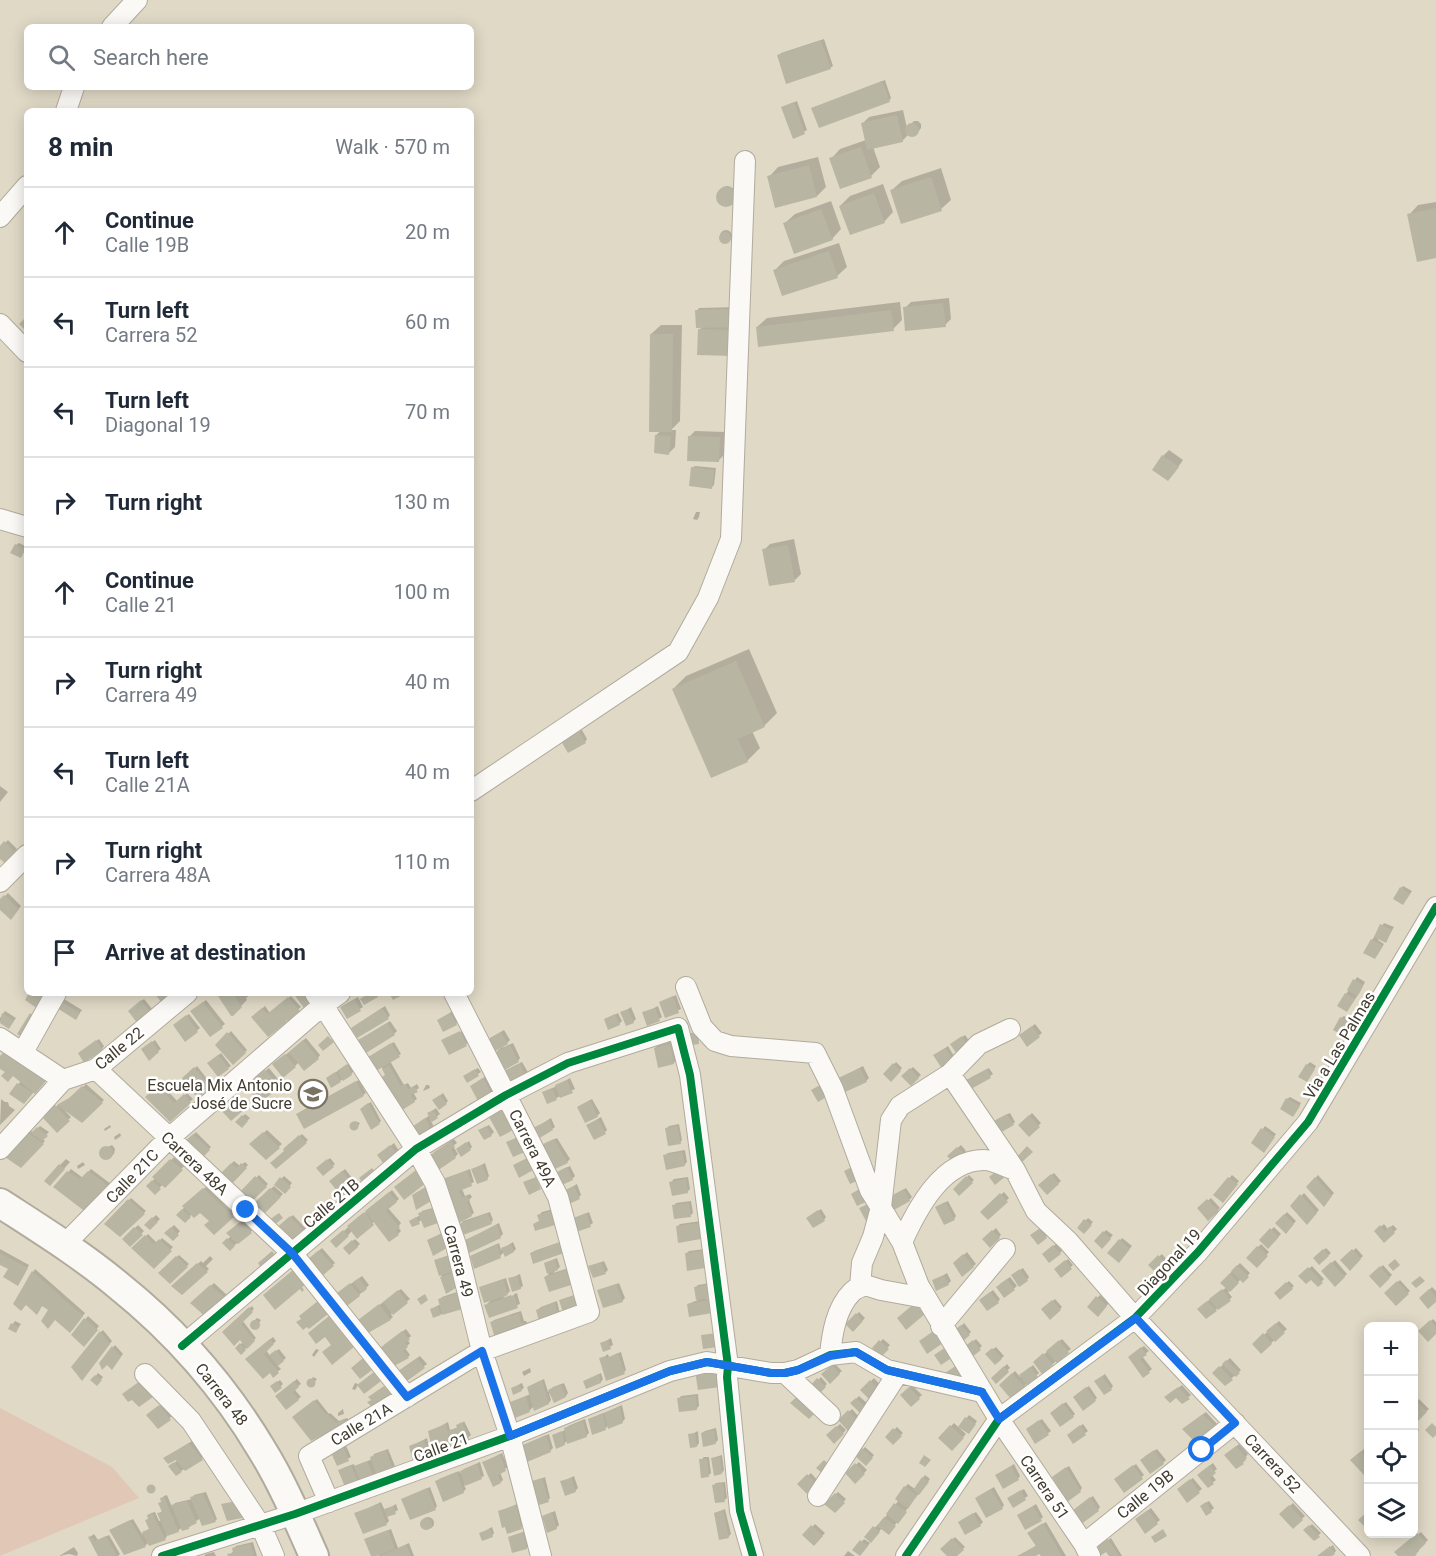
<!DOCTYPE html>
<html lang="en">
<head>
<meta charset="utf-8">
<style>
	:root { --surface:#fff; --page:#f2f2f3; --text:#1f2937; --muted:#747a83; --line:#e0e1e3 }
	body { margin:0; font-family:Roboto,sans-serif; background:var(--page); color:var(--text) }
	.controls { position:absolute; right:18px; bottom:18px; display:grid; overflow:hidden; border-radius:9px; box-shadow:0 3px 15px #0003 }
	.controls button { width:54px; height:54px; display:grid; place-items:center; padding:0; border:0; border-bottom:2px solid var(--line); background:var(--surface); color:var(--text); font:30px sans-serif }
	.stop { position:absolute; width:18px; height:18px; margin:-14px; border:4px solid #1a73e8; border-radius:50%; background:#fff }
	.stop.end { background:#1a73e8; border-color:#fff; box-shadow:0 2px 6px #0008 }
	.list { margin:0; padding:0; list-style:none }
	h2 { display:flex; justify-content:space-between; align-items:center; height:78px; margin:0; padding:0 24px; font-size:26px }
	h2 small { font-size:20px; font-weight:400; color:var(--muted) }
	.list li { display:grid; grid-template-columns:39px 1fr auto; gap:18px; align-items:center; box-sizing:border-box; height:90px; padding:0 24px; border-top:2px solid var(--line) }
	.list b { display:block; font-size:22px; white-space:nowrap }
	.list p { margin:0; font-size:20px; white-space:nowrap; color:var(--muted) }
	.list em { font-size:20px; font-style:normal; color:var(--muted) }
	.icon { flex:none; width:33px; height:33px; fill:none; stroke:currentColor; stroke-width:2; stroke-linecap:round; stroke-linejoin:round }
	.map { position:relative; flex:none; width:1436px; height:1556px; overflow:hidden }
	.search { position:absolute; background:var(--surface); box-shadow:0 3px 15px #0003; left:24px; top:24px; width:450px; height:66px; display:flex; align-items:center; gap:15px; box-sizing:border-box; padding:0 21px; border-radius:9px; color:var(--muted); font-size:22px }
	.panel { position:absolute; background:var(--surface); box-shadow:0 3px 15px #0003; left:24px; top:108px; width:450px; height:888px; border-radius:9px }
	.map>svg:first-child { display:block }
	.green { fill:#e1c8b6 }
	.shadow { fill:#0003 }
	.building { fill:#b8b6a3 }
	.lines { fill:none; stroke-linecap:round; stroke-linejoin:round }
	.minor-casing { stroke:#b1ab9d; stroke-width:22 }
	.highway-casing { stroke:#b1ab9d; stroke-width:32 }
	.minor { stroke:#faf9f6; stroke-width:20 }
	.highway { stroke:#faf9f6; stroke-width:28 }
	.cycleway-casing { stroke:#fff; stroke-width:11 }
	.cycleway { stroke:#00873e; stroke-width:8 }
	.route { stroke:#1a73e8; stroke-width:8 }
	.labels { text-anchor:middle; stroke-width:5; stroke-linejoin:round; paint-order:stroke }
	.street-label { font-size:16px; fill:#423c2f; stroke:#fff }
	.poi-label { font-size:16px; fill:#423c2f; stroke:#fff; text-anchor:end }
</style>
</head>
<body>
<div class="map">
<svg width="1436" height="1556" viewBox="0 0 1436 1556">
	<rect width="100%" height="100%" fill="#e0d9c6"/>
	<path class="green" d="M 0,1408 L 112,1467 L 139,1498 L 0,1556 Z"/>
	<path class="shadow" d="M 824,39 L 833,66 L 830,68 L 778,56 L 781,53 Z
		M 885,80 L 891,98 L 889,101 L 813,108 Z
		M 797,101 L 807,130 L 794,137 L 783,107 Z
		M 903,110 L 907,128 L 914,121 L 918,121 L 921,124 L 921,128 L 916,135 L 909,134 L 902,141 L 873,147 L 880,167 L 871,176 L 831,159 L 840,149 L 866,140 L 863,123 L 869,117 Z
		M 818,157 L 826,187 L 817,196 L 769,177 L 778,167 Z
		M 941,168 L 951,200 L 941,209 L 892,190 L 902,181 Z
		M 883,184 L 893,212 L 884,222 L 840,206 L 850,196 Z
		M718 195a9 9 0 1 1 18 0a9 9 0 1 1-18 0Z
		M 831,201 L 841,229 L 832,239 L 785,223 L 795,214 Z
		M 1436,202 L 1436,257 L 1409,215 L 1418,205 Z
		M720 236a6 6 0 1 1 12 0a6 6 0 1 1-12 0Z
		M 839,243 L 847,267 L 837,276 L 775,270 L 784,261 Z
		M 949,298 L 951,319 L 945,325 L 905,308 L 911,302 Z
		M 900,302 L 902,320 L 893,329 L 757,327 L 767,318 Z
		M 738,307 L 738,349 L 699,330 L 703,326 L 697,311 L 699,308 Z
		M 661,325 L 682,325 L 680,421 L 671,430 L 676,430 L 675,447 L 669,453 L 656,435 L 662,430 L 651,334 Z
		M 695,431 L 726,432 L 725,454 L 719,460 L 689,437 Z
		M 1169,450 L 1183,460 L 1174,473 L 1163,456 Z
		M 695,466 L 716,468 L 714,485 L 712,487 L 692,468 Z
		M 696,512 L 700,512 L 699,517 L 697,520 L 693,519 Z
		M 794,539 L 801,574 L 795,580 L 764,550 L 770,544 Z
		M 19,543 L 27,547 L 23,553 L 16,545 Z
		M 749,649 L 777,713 L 764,726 L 752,731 L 760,748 L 747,761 L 673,689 L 686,676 Z
		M 582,730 L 587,739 L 585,742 L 565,739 Z
		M 0,786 L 8,792 L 0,802 Z
		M 8,840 L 17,849 L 6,862 L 0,857 L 0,848 Z
		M 1403,886 L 1412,891 L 1405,901 L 1401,888 Z
		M 8,893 L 21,906 L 13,916 L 0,908 L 0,901 Z
		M 1384,923 L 1394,927 L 1386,941 L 1379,938 L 1378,940 L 1384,944 L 1377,955 L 1372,940 Z
		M 1357,977 L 1365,982 L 1360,992 L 1349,1008 L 1339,1005 Z
		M 217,993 L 253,993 L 246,998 L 247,1000 L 233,1014 Z
		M 676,995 L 681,1009 L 666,1016 L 661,1002 Z
		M 291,996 L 301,1007 L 268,1035 L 253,1017 L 265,1006 L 270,1013 Z
		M 358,997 L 363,1007 L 347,1017 L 344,1005 Z
		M 64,999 L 82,1010 L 76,1018 L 61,1002 Z
		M 144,999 L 153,1010 L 150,1012 L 132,1008 Z
		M 206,1000 L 225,1024 L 211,1035 L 195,1009 Z
		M 385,1006 L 390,1015 L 388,1018 L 356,1025 Z
		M 658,1006 L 662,1017 L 659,1019 L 644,1013 Z
		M 631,1007 L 636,1019 L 633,1022 L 622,1013 Z
		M 5,1011 L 16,1018 L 9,1027 L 0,1021 L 0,1018 Z
		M 453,1011 L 458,1021 L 456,1024 L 438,1020 Z
		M 618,1013 L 622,1021 L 619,1024 L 605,1020 Z
		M 189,1014 L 200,1028 L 186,1040 L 177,1023 Z
		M 1344,1016 L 1353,1021 L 1346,1032 L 1341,1018 Z
		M 390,1021 L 397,1031 L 394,1034 L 363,1038 Z
		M 1035,1024 L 1042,1033 L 1028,1044 L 1023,1033 Z
		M 504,1030 L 510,1040 L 502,1048 L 513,1043 L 520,1058 L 518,1061 L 494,1054 L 502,1047 L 490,1038 Z
		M 231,1031 L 247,1050 L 234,1063 L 217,1045 Z
		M 463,1031 L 469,1042 L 466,1044 L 444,1040 Z
		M 965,1035 L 970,1042 L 967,1045 L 955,1042 Z
		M 306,1038 L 320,1055 L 318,1058 L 299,1062 L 295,1066 L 277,1062 Z
		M 99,1039 L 104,1046 L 102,1049 L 82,1051 Z
		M 155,1040 L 161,1049 L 158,1051 L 146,1047 Z
		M 394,1042 L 401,1054 L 390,1061 L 404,1085 L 408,1083 L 411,1088 L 417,1084 L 419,1088 L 413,1092 L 417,1099 L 414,1101 L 387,1075 L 373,1055 Z
		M 672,1042 L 676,1060 L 674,1063 L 655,1048 L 658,1045 Z
		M 948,1046 L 954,1056 L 952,1059 L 938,1053 Z
		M 221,1053 L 231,1066 L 228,1068 L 212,1060 Z
		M 0,1058 L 47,1078 L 24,1102 L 11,1093 L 21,1081 L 0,1067 Z
		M 522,1062 L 529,1074 L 526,1076 L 506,1070 Z
		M 896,1062 L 902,1068 L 891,1080 L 885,1074 Z
		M 1310,1062 L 1316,1066 L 1309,1078 L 1307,1065 Z
		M 350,1063 L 354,1071 L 351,1074 L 340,1081 L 330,1076 Z
		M 197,1066 L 211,1084 L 198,1097 L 184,1079 Z
		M 863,1066 L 869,1078 L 866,1081 L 838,1079 Z
		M 913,1067 L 921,1075 L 911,1084 L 903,1076 Z
		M 269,1068 L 282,1084 L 279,1086 L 250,1083 Z
		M 478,1068 L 481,1072 L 468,1081 L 468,1074 Z
		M 989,1068 L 993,1074 L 990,1076 L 970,1078 Z
		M 486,1076 L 493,1091 L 491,1093 L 474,1084 Z
		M 570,1078 L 575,1089 L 548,1102 L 544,1093 Z
		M 359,1080 L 366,1093 L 363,1095 L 300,1112 Z
		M 86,1084 L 104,1100 L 82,1121 L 66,1110 L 65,1111 L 71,1117 L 57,1131 L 44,1117 L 59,1104 L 74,1096 Z
		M 426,1085 L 429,1085 L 430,1088 L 423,1091 Z
		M 159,1086 L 164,1092 L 167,1090 L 178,1102 L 187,1093 L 193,1099 L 170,1120 L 148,1097 Z
		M 443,1093 L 448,1101 L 446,1103 L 437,1098 Z
		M 236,1095 L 246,1105 L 232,1119 L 221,1108 Z
		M 1290,1097 L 1301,1103 L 1296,1112 L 1287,1099 Z
		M 1,1099 L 5,1102 L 8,1102 L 9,1106 L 15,1110 L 0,1125 Z
		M 592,1099 L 600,1113 L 597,1116 L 578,1107 Z
		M 371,1102 L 381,1121 L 379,1123 L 364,1106 Z
		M 436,1108 L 440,1114 L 431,1121 L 435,1129 L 432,1131 L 413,1127 L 430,1115 L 432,1111 Z
		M 1010,1113 L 1015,1122 L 1013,1124 L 996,1120 Z
		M 1032,1113 L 1041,1123 L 1029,1135 L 1020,1125 Z
		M 245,1114 L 250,1118 L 242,1126 L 237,1122 Z
		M 601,1117 L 607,1130 L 605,1132 L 588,1125 Z
		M 551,1118 L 555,1127 L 552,1129 L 535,1128 Z
		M 355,1121 L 360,1123 L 356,1129 L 352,1128 Z
		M 679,1124 L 682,1140 L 680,1143 L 666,1129 L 669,1126 Z
		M 110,1125 L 111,1127 L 105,1131 L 104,1129 Z
		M 489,1125 L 494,1132 L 491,1135 L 483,1128 Z
		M 40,1126 L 49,1132 L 42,1139 L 45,1141 L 21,1166 L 29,1129 L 33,1133 Z
		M 1265,1126 L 1276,1134 L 1266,1148 L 1253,1143 Z
		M 267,1130 L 282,1144 L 266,1158 L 251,1144 Z
		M 196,1132 L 211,1147 L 200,1158 L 185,1143 Z
		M 120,1133 L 121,1136 L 115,1140 L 114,1137 Z
		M 302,1134 L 308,1140 L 276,1167 L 286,1151 L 285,1149 Z
		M 557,1138 L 570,1159 L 567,1162 L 546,1143 Z
		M 454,1139 L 457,1143 L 453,1146 L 458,1154 L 455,1157 L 433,1153 Z
		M 469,1141 L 472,1147 L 470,1149 L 461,1147 Z
		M 394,1143 L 401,1154 L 382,1153 Z
		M 112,1145 L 115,1149 L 114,1154 L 106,1159 L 104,1158 L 101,1155 L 102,1150 Z
		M 961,1145 L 966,1151 L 955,1162 L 949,1156 Z
		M 685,1150 L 687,1162 L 684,1165 L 665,1155 L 668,1153 Z
		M 174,1157 L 184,1166 L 165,1186 L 163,1184 L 155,1193 L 148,1186 Z
		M 330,1158 L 335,1164 L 323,1174 L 318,1168 Z
		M 66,1159 L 70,1162 L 56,1178 L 60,1165 Z
		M 234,1161 L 240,1166 L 245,1162 L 248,1165 L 229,1185 L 220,1177 Z
		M 83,1162 L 85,1165 L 78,1169 L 77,1166 Z
		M 485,1163 L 489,1176 L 487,1179 L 473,1169 Z
		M 570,1166 L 575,1176 L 572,1179 L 561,1170 Z
		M 71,1169 L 83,1178 L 91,1169 L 111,1184 L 87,1211 L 56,1187 Z
		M 345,1169 L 360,1188 L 347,1200 L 331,1181 Z
		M 470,1169 L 474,1182 L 462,1189 L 465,1196 L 470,1194 L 472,1197 L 469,1200 L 474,1213 L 471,1215 L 444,1179 Z
		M 1054,1173 L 1061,1181 L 1047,1193 L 1040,1185 Z
		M 259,1175 L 268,1184 L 248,1203 L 239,1195 Z
		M 969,1175 L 974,1180 L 959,1194 L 955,1189 Z
		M 1232,1175 L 1239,1181 L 1222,1201 L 1215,1195 Z
		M 1318,1175 L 1334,1193 L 1326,1202 L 1308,1187 Z
		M 284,1176 L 292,1183 L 285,1192 L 276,1184 Z
		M 688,1177 L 690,1189 L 687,1192 L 671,1182 L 674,1179 Z
		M 577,1184 L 581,1195 L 579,1197 L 565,1191 Z
		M 207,1186 L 235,1213 L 214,1233 L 211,1221 L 200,1211 L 192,1214 L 185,1221 L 178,1215 L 187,1204 Z
		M 274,1186 L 283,1194 L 261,1215 L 252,1207 Z
		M 906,1188 L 912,1197 L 909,1200 L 892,1196 Z
		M 392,1190 L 399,1199 L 388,1208 L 401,1223 L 398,1227 L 401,1231 L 398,1234 L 375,1221 L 357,1237 L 352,1231 L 348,1235 L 332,1241 Z
		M 1004,1192 L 1009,1198 L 988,1218 L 982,1212 Z
		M 1304,1193 L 1319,1210 L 1307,1222 L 1292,1206 Z
		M 131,1198 L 146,1211 L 120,1235 L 106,1224 Z
		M 1211,1198 L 1220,1208 L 1208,1219 L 1199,1209 Z
		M 691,1201 L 693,1213 L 691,1215 L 674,1206 L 676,1203 Z
		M 948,1201 L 956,1216 L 954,1219 L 940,1205 Z
		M 436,1207 L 440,1219 L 438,1222 L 422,1219 L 419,1222 L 414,1219 L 420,1215 L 422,1211 Z
		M 553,1209 L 557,1221 L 554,1223 L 534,1224 L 541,1220 L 539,1215 L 542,1212 Z
		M 821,1209 L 826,1217 L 824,1220 L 811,1216 Z
		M 490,1212 L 493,1220 L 491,1223 L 461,1224 L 463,1221 Z
		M 589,1212 L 593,1223 L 590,1225 L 573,1220 Z
		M 1287,1212 L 1296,1221 L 1286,1232 L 1277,1223 Z
		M 156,1215 L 160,1219 L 150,1228 L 146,1225 Z
		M 293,1215 L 309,1232 L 277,1229 Z
		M 1088,1218 L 1093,1222 L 1084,1232 L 1079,1228 Z
		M 243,1220 L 253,1230 L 230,1249 L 224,1243 L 231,1236 L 228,1233 Z
		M 701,1221 L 703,1235 L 701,1238 L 677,1227 L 680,1224 Z
		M 499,1223 L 503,1234 L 500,1237 L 467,1240 Z
		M 1384,1224 L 1388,1229 L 1393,1225 L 1397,1229 L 1385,1240 L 1376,1231 Z
		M 138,1225 L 144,1231 L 130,1245 L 124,1239 Z
		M 174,1225 L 180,1231 L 173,1239 L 166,1233 Z
		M 1042,1227 L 1048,1235 L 1038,1243 L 1032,1235 Z
		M 1274,1227 L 1281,1234 L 1268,1247 L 1261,1240 Z
		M 996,1228 L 1001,1235 L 990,1246 L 984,1239 Z
		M 1106,1230 L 1113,1235 L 1102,1247 L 1096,1241 Z
		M 148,1234 L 157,1243 L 162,1238 L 173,1247 L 154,1267 L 134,1248 Z
		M 1122,1238 L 1132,1246 L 1118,1261 L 1109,1253 Z
		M 355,1239 L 360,1244 L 350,1253 L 345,1248 Z
		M 563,1241 L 563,1252 L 532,1253 L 534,1251 Z
		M 513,1242 L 516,1249 L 514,1251 L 504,1252 L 500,1256 L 471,1256 L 499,1243 L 501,1250 Z
		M 1056,1244 L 1062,1251 L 1060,1253 L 1047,1251 Z
		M 1261,1244 L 1269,1252 L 1257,1266 L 1248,1258 Z
		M 322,1248 L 335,1263 L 322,1274 L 310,1259 Z
		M 1326,1248 L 1331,1253 L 1319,1263 L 1315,1258 Z
		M 1356,1248 L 1363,1256 L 1350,1268 L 1343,1260 Z
		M 0,1249 L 29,1265 L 20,1281 L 10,1268 L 0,1263 Z
		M 705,1249 L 707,1264 L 705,1267 L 686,1254 L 689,1251 Z
		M 967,1252 L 976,1264 L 963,1274 L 955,1263 Z
		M 452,1254 L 458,1285 L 447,1292 L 436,1260 Z
		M 1162,1254 L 1168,1261 L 1157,1272 L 1150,1265 Z
		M 179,1255 L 189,1264 L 170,1282 L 160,1273 Z
		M 210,1256 L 213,1259 L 206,1266 L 209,1269 L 182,1293 L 174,1285 L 201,1261 L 203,1263 Z
		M 557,1258 L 560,1267 L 553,1273 L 572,1267 L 575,1281 L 545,1277 L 549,1274 L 545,1263 Z
		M 1068,1259 L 1073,1265 L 1061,1276 L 1056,1269 Z
		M 1335,1260 L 1347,1274 L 1335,1285 L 1323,1271 Z
		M 604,1261 L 608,1270 L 605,1273 L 590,1267 Z
		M 1240,1263 L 1250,1273 L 1243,1281 L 1241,1279 L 1228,1292 L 1232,1297 L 1230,1299 L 1206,1317 L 1201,1306 L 1227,1287 L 1222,1282 Z
		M 1383,1265 L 1392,1275 L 1380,1286 L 1371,1276 Z
		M 1312,1266 L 1324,1279 L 1318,1285 L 1312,1278 L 1300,1276 Z
		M 1023,1268 L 1029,1277 L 1027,1280 L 1016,1273 Z
		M 35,1269 L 85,1313 L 73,1329 L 43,1304 L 37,1313 L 26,1303 L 14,1303 Z
		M 947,1273 L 951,1281 L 948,1284 L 934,1281 Z
		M 520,1274 L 523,1286 L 520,1288 L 510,1279 Z
		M 362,1276 L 369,1285 L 359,1295 L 341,1291 Z
		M 1010,1277 L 1017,1286 L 1005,1296 L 1000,1284 Z
		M 506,1278 L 510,1291 L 503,1298 L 511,1295 L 512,1297 L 514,1297 L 514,1294 L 517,1293 L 520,1304 L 490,1316 L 486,1305 L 493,1298 L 481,1288 Z
		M 1400,1280 L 1410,1291 L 1396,1304 L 1386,1293 Z
		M 1289,1281 L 1294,1286 L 1280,1298 L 1276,1293 Z
		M 214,1283 L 229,1297 L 192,1303 Z
		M 619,1283 L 625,1298 L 622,1301 L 599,1291 Z
		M 710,1283 L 711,1294 L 706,1299 L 712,1298 L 714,1309 L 688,1304 L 698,1300 L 695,1288 L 698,1285 Z
		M 1432,1287 L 1436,1291 L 1436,1300 L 1421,1298 Z
		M 401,1289 L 410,1299 L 391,1314 L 393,1317 L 388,1321 L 363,1317 Z
		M 463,1290 L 465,1307 L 434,1316 L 431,1309 L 441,1304 L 440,1300 L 442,1297 Z
		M 993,1290 L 1000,1299 L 998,1302 L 983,1298 Z
		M 1100,1295 L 1109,1303 L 1098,1315 L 1089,1307 Z
		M 1055,1299 L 1062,1307 L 1051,1318 L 1043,1310 Z
		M 557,1301 L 560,1314 L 538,1310 L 541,1307 Z
		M 252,1306 L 254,1309 L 242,1320 L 256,1338 L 241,1353 L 237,1348 L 243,1342 L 240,1338 L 224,1332 Z
		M 521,1311 L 524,1321 L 526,1321 L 528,1325 L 492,1322 L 494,1320 Z
		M 859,1312 L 865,1318 L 853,1330 L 847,1324 Z
		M 333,1315 L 356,1343 L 353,1346 L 333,1344 L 325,1335 L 312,1331 Z
		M 88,1316 L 99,1326 L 86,1343 L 73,1335 Z
		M 257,1318 L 261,1320 L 256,1328 L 252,1327 L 251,1324 Z
		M 1433,1319 L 1436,1322 L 1436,1332 L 1420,1331 Z
		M 15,1321 L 21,1324 L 16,1331 L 10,1328 Z
		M 1279,1321 L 1287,1329 L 1261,1352 L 1254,1344 Z
		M 964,1323 L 971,1332 L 961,1341 L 954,1333 Z
		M 406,1329 L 411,1336 L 407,1340 L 410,1343 L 405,1348 L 410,1355 L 408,1357 L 384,1345 Z
		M 103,1330 L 112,1341 L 84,1377 L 101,1332 Z
		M 273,1337 L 276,1341 L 266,1350 L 270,1356 L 279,1349 L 286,1358 L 277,1365 L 281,1369 L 273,1375 L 270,1371 L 247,1359 Z
		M 611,1338 L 613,1345 L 604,1350 L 601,1344 Z
		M 883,1339 L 890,1345 L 881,1355 L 874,1348 Z
		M 976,1339 L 982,1346 L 972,1355 L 966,1348 Z
		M 1062,1339 L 1071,1349 L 1043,1372 L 1035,1362 Z
		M 115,1345 L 123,1354 L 114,1365 L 107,1363 L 100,1364 Z
		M 1144,1346 L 1149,1351 L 1142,1356 L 1152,1369 L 1144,1376 L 1133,1354 Z
		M 996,1347 L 1004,1356 L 996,1363 L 987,1354 Z
		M 316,1349 L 319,1350 L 314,1357 L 312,1355 Z
		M 621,1352 L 626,1370 L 624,1372 L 601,1359 L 608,1354 L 609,1357 Z
		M 420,1356 L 427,1364 L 407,1379 L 403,1368 Z
		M 1230,1358 L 1241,1370 L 1225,1384 L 1214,1373 Z
		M 835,1364 L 842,1371 L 830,1381 L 823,1374 Z
		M 1007,1364 L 1010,1368 L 996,1381 L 993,1378 Z
		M 1033,1365 L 1039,1373 L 1012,1397 L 1001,1385 L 1015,1371 L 1020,1377 Z
		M 530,1368 L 531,1372 L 524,1376 L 522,1372 Z
		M 98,1373 L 103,1377 L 97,1384 L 93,1380 Z
		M 601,1373 L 603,1379 L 601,1382 L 585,1381 Z
		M 1105,1374 L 1113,1386 L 1111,1389 L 1098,1379 Z
		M 313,1377 L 317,1379 L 312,1385 L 309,1383 Z
		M 821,1377 L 827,1384 L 816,1395 L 810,1388 Z
		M 874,1378 L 882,1387 L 862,1390 Z
		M 297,1379 L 301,1384 L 294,1389 L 301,1397 L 298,1399 L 279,1394 Z
		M 544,1379 L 548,1392 L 553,1387 L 564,1383 L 568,1393 L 566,1396 L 549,1393 L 551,1400 L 549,1403 L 534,1406 L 529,1411 L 512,1403 L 530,1394 L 528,1387 Z
		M 280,1380 L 283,1384 L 276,1391 L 272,1386 Z
		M 355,1383 L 358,1384 L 357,1387 L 355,1390 L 352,1389 Z
		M 522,1383 L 524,1388 L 521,1390 L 512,1388 Z
		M 912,1385 L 922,1395 L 911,1405 L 902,1395 Z
		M 1182,1385 L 1191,1395 L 1182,1402 L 1176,1396 L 1169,1395 Z
		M 1089,1386 L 1097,1398 L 1095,1400 L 1077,1394 Z
		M 698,1394 L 699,1406 L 697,1408 L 679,1399 L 681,1396 Z
		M 859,1396 L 868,1404 L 860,1411 L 852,1403 Z
		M 317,1399 L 329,1414 L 330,1413 L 339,1421 L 347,1418 L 349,1420 L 312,1439 L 296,1415 Z
		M 1419,1399 L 1429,1409 L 1417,1420 L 1414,1416 L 1414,1405 Z
		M 1066,1402 L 1075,1414 L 1073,1416 L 1054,1411 Z
		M 162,1404 L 172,1416 L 158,1427 L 150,1412 Z
		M 622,1405 L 625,1419 L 622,1422 L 608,1425 L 606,1428 L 590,1419 Z
		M 343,1409 L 344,1414 L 338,1416 L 338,1413 Z
		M 852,1409 L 860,1418 L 848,1429 L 840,1420 Z
		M 1206,1412 L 1217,1424 L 1195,1440 L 1187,1426 Z
		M 969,1415 L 977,1421 L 971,1430 L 960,1426 Z
		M 585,1419 L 589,1433 L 586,1436 L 568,1440 L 564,1444 L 554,1436 L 565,1430 L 568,1426 Z
		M 1042,1419 L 1051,1431 L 1036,1442 L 1030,1427 Z
		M 464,1421 L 471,1435 L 468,1438 L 453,1442 L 450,1445 L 430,1432 L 448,1422 L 450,1430 L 459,1427 Z
		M 954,1423 L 966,1434 L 952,1449 L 940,1438 Z
		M 840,1424 L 846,1430 L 834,1442 L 828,1435 Z
		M 1083,1424 L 1088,1431 L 1073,1442 L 1071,1433 Z
		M 1415,1426 L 1419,1430 L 1414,1435 L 1414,1428 Z
		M 897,1427 L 903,1433 L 893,1442 L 887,1437 Z
		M 716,1428 L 718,1440 L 715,1443 L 702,1433 L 705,1431 Z
		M 698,1431 L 699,1443 L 697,1446 L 690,1435 Z
		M 549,1434 L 553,1448 L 550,1451 L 524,1445 Z
		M 427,1438 L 430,1452 L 428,1455 L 410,1447 Z
		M 192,1441 L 204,1457 L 181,1471 L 170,1466 L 178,1460 L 168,1456 Z
		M 344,1441 L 351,1457 L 337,1464 Z
		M 1239,1444 L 1248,1454 L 1244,1459 L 1246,1460 L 1237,1467 L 1228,1453 Z
		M 865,1447 L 874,1455 L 866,1464 L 857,1456 Z
		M 388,1449 L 395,1466 L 359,1485 L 343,1468 L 354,1464 L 355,1467 L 372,1459 L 374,1454 Z
		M 1157,1449 L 1166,1460 L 1163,1463 L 1144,1457 Z
		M 1364,1449 L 1368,1454 L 1368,1468 L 1364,1473 L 1352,1460 Z
		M 502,1453 L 508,1467 L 500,1472 L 503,1480 L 501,1482 L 484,1462 Z
		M 722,1455 L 724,1470 L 722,1473 L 712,1458 Z
		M 704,1457 L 709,1457 L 711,1473 L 709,1475 L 701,1460 Z
		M 480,1462 L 484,1476 L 464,1485 L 466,1489 L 463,1492 L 439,1479 L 459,1471 L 460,1473 L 464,1469 Z
		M 859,1462 L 867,1470 L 855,1482 L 847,1473 Z
		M 1213,1463 L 1217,1469 L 1211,1474 L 1216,1480 L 1208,1486 L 1201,1472 Z
		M 1014,1464 L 1020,1476 L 1018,1479 L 1000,1473 Z
		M 1136,1464 L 1144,1475 L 1124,1491 L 1119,1477 Z
		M 1069,1466 L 1082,1488 L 1080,1491 L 1056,1475 Z
		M 811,1473 L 818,1481 L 807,1492 L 799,1484 Z
		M 925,1475 L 930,1479 L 891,1530 L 882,1528 L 871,1541 L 866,1537 L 888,1514 L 899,1500 L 905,1487 L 908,1484 L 915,1489 Z
		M 574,1476 L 578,1488 L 575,1491 L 562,1482 Z
		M 545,1477 L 550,1498 L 548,1500 L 534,1482 Z
		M 1193,1478 L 1202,1489 L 1187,1500 L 1181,1487 Z
		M 725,1482 L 727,1498 L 724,1500 L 714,1485 L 716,1483 Z
		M 150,1485 L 156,1488 L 149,1490 Z
		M 430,1487 L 437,1506 L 435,1509 L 403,1499 Z
		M 994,1487 L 1004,1505 L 1002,1508 L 979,1496 Z
		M 1024,1489 L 1028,1496 L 1013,1505 L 1012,1496 Z
		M 206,1492 L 217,1519 L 215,1521 L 200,1518 L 188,1528 L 182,1527 L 178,1531 L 166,1534 L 167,1536 L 165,1539 L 149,1542 L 145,1546 L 111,1530 L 133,1519 L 142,1534 L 150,1528 L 149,1516 L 151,1513 L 155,1512 L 159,1521 L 162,1520 L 159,1514 L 163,1510 L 161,1499 L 164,1496 L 167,1495 L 172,1507 L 175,1503 L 192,1499 L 194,1495 Z
		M 838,1492 L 846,1499 L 835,1511 L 826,1504 Z
		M 1093,1496 L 1100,1507 L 1098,1510 L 1076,1508 Z
		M 1209,1501 L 1214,1508 L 1207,1514 L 1204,1504 Z
		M 381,1502 L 385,1511 L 396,1504 L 398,1510 L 387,1516 L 389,1521 L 386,1524 L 356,1514 Z
		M 519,1503 L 524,1525 L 522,1527 L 499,1512 Z
		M 1293,1503 L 1305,1516 L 1293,1527 L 1281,1514 Z
		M 1036,1504 L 1043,1517 L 1041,1519 L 1022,1513 Z
		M 1151,1508 L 1160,1520 L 1145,1532 L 1139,1517 Z
		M 725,1509 L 731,1534 L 728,1537 L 715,1513 Z
		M 555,1511 L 559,1525 L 556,1528 L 543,1516 Z
		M 976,1512 L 983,1522 L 980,1525 L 962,1520 Z
		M422 1523a6 6 0 1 1 12 0a6 6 0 1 1-12 0Z
		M 1046,1522 L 1066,1556 L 1043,1556 L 1040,1552 L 1033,1556 L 1022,1556 L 1024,1553 L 1037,1545 L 1032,1531 Z
		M 815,1524 L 825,1533 L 814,1544 L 804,1535 Z
		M 1312,1524 L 1321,1533 L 1314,1539 L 1305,1530 Z
		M 492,1527 L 494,1533 L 492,1536 L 481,1533 Z
		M 391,1529 L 398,1548 L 409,1543 L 414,1556 L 378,1556 L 380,1554 L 366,1539 Z
		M 526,1531 L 529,1545 L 527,1548 L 509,1537 Z
		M 1421,1532 L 1428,1540 L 1418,1549 L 1419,1551 L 1413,1556 L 1400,1556 L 1396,1552 Z
		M 94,1534 L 98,1540 L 109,1535 L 120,1554 L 118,1556 L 97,1556 L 99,1555 L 90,1537 Z
		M 955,1537 L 965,1547 L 955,1556 L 948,1556 L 942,1549 Z
		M 1111,1538 L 1122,1556 L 1110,1556 L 1107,1550 L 1099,1546 Z
		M 864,1539 L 870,1543 L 863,1552 L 855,1550 Z
		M 253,1542 L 257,1556 L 222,1556 L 228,1556 L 234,1551 L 233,1549 L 236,1546 Z
		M 1333,1545 L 1336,1551 L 1334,1553 L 1330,1556 L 1319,1556 Z
		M 74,1547 L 78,1553 L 77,1556 L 69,1554 L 59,1556 Z
		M 848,1551 L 855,1556 L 844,1556 Z
		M 214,1552 L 216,1556 L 204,1556 L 206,1554 Z"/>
	<path class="building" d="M 821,41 L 831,69 L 786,84 L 777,55 Z
		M 882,81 L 890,102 L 819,128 L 811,108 Z
		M 794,102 L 805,134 L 793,139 L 781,107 Z
		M 897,115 L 903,142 L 867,150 L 861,123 Z
		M905 130a7 7 0 1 1 14 0a7 7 0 1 1-14 0Z
		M 861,147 L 872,178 L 840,189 L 829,158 Z
		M 809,165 L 817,197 L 775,208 L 767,176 Z
		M 931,177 L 942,211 L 901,224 L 890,190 Z
		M716 197a10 10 0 1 1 20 0a10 10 0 1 1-20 0Z
		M 874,193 L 885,223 L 850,235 L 839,206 Z
		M 1436,208 L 1436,258 L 1417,262 L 1407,214 Z
		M 821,209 L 833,240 L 794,254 L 783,223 Z
		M719 238a6 6 0 1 1 12 0a6 6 0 1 1-12 0Z
		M 829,251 L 838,278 L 782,296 L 773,270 Z
		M 943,303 L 946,327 L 905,331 L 903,307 Z
		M 736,309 L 737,327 L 696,328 L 695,310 Z
		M 891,310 L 894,331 L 758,347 L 756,327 Z
		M 27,316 L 27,332 L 19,324 Z
		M 698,329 L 734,330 L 733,356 L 697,355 Z
		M 650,334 L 673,334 L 672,432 L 649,432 Z
		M 655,435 L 671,436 L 669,455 L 654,453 Z
		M 688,436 L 720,437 L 719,462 L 687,461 Z
		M 1162,455 L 1179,467 L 1168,481 L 1152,470 Z
		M 691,467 L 714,470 L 712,489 L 689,486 Z
		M 15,544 L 25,550 L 21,558 L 10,553 Z
		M 788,545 L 795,582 L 769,586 L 762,549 Z
		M 736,661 L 765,727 L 738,739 L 748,762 L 711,778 L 672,689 Z
		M 579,731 L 586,743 L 568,753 L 561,741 Z
		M 4,841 L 16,853 L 6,864 L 0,859 L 0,846 Z
		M 1400,887 L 1410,894 L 1403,905 L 1393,899 Z
		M 4,895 L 19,909 L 11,920 L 0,910 L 0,899 Z
		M 1380,924 L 1392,930 L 1386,943 L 1374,937 Z
		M 1371,939 L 1383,946 L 1375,959 L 1363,953 Z
		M 1353,979 L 1363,985 L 1357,996 L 1347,990 Z
		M 29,993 L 43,993 L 47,995 L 38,1009 L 25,1000 Z
		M 154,993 L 163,993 L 168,1000 L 163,1004 Z
		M 216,993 L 233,993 L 242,1007 L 233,1016 L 231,1016 Z
		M 293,993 L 309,993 L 314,999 L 304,1008 Z
		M 369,993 L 376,993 L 378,997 L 364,1005 L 360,999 Z
		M 389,993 L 406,993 L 393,1000 Z
		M 1345,993 L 1355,999 L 1347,1012 L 1337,1006 Z
		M 673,996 L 679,1013 L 665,1018 L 659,1002 Z
		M 288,997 L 300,1011 L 288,1022 L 283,1016 L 287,1022 L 268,1037 L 251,1017 L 262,1008 L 267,1014 Z
		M 355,999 L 361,1011 L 347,1019 L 340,1007 Z
		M 141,1000 L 151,1013 L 138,1024 L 128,1011 Z
		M 60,1001 L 80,1013 L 76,1020 L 57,1008 Z
		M 203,1002 L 223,1028 L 210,1037 L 190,1011 Z
		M 382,1008 L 389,1019 L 357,1038 L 351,1028 Z
		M 655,1008 L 660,1021 L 647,1026 L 642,1012 Z
		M 628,1009 L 634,1023 L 626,1026 L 620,1012 Z
		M 2,1013 L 14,1021 L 9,1029 L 0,1023 Z
		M 30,1013 L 38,1018 L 25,1039 L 17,1034 Z
		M 450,1013 L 457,1025 L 443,1032 L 437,1020 Z
		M 615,1014 L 620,1025 L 608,1030 L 604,1019 Z
		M 186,1015 L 198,1032 L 185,1042 L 173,1025 Z
		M 1340,1017 L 1351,1024 L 1344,1036 L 1333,1030 Z
		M 387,1023 L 395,1035 L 366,1053 L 358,1040 Z
		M 1032,1026 L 1040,1037 L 1027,1047 L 1019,1035 Z
		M 460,1031 L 467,1046 L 449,1055 L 441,1040 Z
		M 227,1032 L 246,1053 L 233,1065 L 215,1045 Z
		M 501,1032 L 508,1044 L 492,1053 L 485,1041 Z
		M 698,1032 L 699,1044 L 692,1045 L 690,1033 Z
		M 328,1036 L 334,1042 L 323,1051 L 318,1045 Z
		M 962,1036 L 968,1046 L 957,1054 L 950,1044 Z
		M 96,1040 L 103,1050 L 84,1063 L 78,1053 Z
		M 303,1040 L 319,1059 L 304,1071 L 289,1052 Z
		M 152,1041 L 159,1052 L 149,1061 L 141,1049 Z
		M 391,1043 L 400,1057 L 376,1071 L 368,1057 Z
		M 670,1044 L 674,1064 L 658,1068 L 654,1048 Z
		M 510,1045 L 519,1062 L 501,1072 L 492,1054 Z
		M 945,1048 L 953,1060 L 941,1067 L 933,1055 Z
		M 4,1052 L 24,1063 L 46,1081 L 35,1094 L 13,1076 L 8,1082 L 1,1076 L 5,1072 L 0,1069 L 0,1056 Z
		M 285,1054 L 296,1067 L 283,1078 L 272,1064 Z
		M 218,1055 L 229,1069 L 218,1077 L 207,1063 Z
		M 893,1063 L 901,1071 L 891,1082 L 883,1074 Z
		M 347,1064 L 352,1075 L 343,1081 L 337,1071 Z
		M 520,1064 L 527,1078 L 509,1086 L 502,1072 Z
		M 1306,1064 L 1315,1069 L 1307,1082 L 1298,1077 Z
		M 389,1065 L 401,1086 L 405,1084 L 408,1089 L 414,1086 L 418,1092 L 411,1095 L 415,1102 L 399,1112 L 380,1078 L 385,1075 L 382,1069 Z
		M 194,1067 L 210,1087 L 198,1099 L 182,1078 Z
		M 860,1068 L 867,1082 L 843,1093 L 836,1079 Z
		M 910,1068 L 919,1078 L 911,1086 L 901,1076 Z
		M 475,1069 L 479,1076 L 467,1083 L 463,1076 Z
		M 987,1069 L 991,1078 L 971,1089 L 966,1080 Z
		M 265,1070 L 280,1087 L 260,1103 L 245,1085 Z
		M 335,1072 L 341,1082 L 331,1088 L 326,1078 Z
		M 483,1078 L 492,1094 L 479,1103 L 470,1086 Z
		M 567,1080 L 573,1093 L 560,1098 L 555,1085 Z
		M 356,1081 L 364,1096 L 304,1129 L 296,1114 Z
		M 17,1083 L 33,1093 L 24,1104 L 9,1094 Z
		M 822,1084 L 828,1096 L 818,1102 L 811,1090 Z
		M 82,1086 L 103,1103 L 82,1123 L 57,1105 L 69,1098 Z
		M 156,1087 L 161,1094 L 164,1092 L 174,1103 L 184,1094 L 191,1103 L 170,1122 L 145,1097 Z
		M 552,1088 L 557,1100 L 547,1104 L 542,1092 Z
		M 440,1095 L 447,1104 L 439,1110 L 432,1100 Z
		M 233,1096 L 245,1109 L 231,1121 L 219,1108 Z
		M 1286,1098 L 1300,1106 L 1293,1117 L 1280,1109 Z
		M 590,1100 L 598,1117 L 585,1123 L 577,1107 Z
		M 368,1103 L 380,1124 L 371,1130 L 360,1109 Z
		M 55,1105 L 70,1121 L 57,1133 L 42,1117 Z
		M 504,1109 L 515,1129 L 500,1137 L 489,1117 Z
		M 433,1110 L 438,1118 L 432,1122 L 427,1113 Z
		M 1007,1114 L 1014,1125 L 998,1134 L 992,1122 Z
		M 242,1115 L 248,1121 L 242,1128 L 235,1122 Z
		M 1029,1115 L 1040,1127 L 1029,1137 L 1018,1125 Z
		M 425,1118 L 433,1133 L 417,1143 L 409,1129 Z
		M 598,1119 L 606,1134 L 594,1140 L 586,1125 Z
		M 549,1120 L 553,1130 L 538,1139 L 533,1128 Z
		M349.5 1126a4.5 4.5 0 1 1 9 0a4.5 4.5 0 1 1-9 0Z
		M 487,1126 L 492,1136 L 484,1140 L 478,1130 Z
		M 677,1126 L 681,1144 L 668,1146 L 665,1128 Z
		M 37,1127 L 48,1136 L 42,1141 L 31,1133 Z
		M 1261,1128 L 1275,1137 L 1264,1153 L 1251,1143 Z
		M 25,1131 L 44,1144 L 21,1168 L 2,1155 Z
		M 263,1132 L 280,1148 L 266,1160 L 249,1144 Z
		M 193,1134 L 210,1150 L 200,1160 L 183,1143 Z
		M 299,1135 L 307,1143 L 276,1169 L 270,1163 L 284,1151 L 283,1149 Z
		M 518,1137 L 525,1152 L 513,1157 L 506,1142 Z
		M 554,1139 L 568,1163 L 555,1169 L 541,1145 Z
		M 451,1141 L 455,1147 L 451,1149 L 456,1158 L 437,1171 L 429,1156 Z
		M 466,1142 L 471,1150 L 461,1157 L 456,1149 Z
		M 390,1145 L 400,1158 L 387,1168 L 377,1155 Z
		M99 1153a7 7 0 1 1 14 0a7 7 0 1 1-14 0Z
		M 1027,1146 L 1033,1152 L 1022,1162 L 1017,1157 Z
		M 957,1147 L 965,1154 L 955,1164 L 947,1156 Z
		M 682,1152 L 685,1166 L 666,1170 L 663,1155 Z
		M 527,1158 L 533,1170 L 519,1178 L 513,1165 Z
		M 170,1159 L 183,1170 L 165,1188 L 152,1177 Z
		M 327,1159 L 334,1167 L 323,1176 L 316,1168 Z
		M 231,1163 L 237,1168 L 241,1163 L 247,1168 L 229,1187 L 217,1177 Z
		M 59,1164 L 65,1169 L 50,1186 L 44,1181 Z
		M 482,1165 L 488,1180 L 477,1184 L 471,1169 Z
		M 567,1167 L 573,1180 L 562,1185 L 557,1172 Z
		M 852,1167 L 859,1180 L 850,1184 L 844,1171 Z
		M 372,1168 L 378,1176 L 365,1186 L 359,1178 Z
		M 1000,1168 L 1006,1176 L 995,1185 L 989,1177 Z
		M 416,1170 L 426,1183 L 404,1200 L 394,1187 Z
		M 67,1171 L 80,1179 L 88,1171 L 110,1187 L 87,1213 L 53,1187 Z
		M 342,1171 L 359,1191 L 346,1202 L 329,1181 Z
		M 467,1171 L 472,1186 L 459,1191 L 462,1198 L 467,1196 L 470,1201 L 467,1202 L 472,1216 L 459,1223 L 442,1179 Z
		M 1051,1174 L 1059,1184 L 1047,1195 L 1038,1185 Z
		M 255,1176 L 267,1187 L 248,1205 L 237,1195 Z
		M 966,1176 L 973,1183 L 959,1196 L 953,1189 Z
		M 280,1177 L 291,1187 L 285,1194 L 274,1185 Z
		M 536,1177 L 541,1189 L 529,1195 L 523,1182 Z
		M 1228,1177 L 1238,1184 L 1223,1203 L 1213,1195 Z
		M 1315,1177 L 1332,1196 L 1324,1207 L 1306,1187 Z
		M 686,1179 L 688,1193 L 672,1196 L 669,1182 Z
		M 152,1180 L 161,1189 L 155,1195 L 146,1186 Z
		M 427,1186 L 431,1201 L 416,1210 L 412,1195 Z
		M 574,1186 L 580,1199 L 569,1204 L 563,1191 Z
		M 203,1188 L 234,1217 L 214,1235 L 204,1225 L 209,1221 L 200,1213 L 194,1218 L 182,1206 Z
		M 270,1188 L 281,1197 L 261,1217 L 250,1207 Z
		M 861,1188 L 868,1201 L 857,1206 L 851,1194 Z
		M 904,1189 L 910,1201 L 894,1210 L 887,1198 Z
		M 389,1192 L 397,1202 L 386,1211 L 400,1227 L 396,1230 L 399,1235 L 389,1242 L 365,1211 Z
		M 1000,1193 L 1008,1202 L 988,1220 L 980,1212 Z
		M 1300,1194 L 1317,1213 L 1307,1225 L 1290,1206 Z
		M 128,1199 L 145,1214 L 120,1237 L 104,1224 Z
		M 1207,1199 L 1219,1211 L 1208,1221 L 1197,1208 Z
		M 945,1202 L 955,1220 L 944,1225 L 935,1207 Z
		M 689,1203 L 691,1217 L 674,1219 L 672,1205 Z
		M 868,1204 L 874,1216 L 866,1221 L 859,1208 Z
		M 182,1209 L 191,1217 L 185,1223 L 176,1215 Z
		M 433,1209 L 438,1223 L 424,1228 L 418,1213 Z
		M 818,1210 L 825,1221 L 813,1228 L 806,1218 Z
		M 551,1211 L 555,1225 L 535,1231 L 533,1224 L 539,1221 L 537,1215 Z
		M 364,1212 L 374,1225 L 357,1239 L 347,1226 Z
		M 279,1213 L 283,1218 L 274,1225 L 269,1220 Z
		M 487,1213 L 492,1224 L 463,1235 L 459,1224 Z
		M 586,1213 L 591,1227 L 576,1232 L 571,1219 Z
		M 1284,1214 L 1294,1224 L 1286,1234 L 1275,1223 Z
		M 290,1216 L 308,1235 L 293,1248 L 275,1229 Z
		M 152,1217 L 158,1222 L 150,1230 L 144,1225 Z
		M 416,1217 L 420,1224 L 412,1227 L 409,1221 Z
		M 1084,1219 L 1092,1225 L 1084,1234 L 1077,1228 Z
		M 240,1222 L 252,1233 L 238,1244 L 226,1233 Z
		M 699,1223 L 701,1239 L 678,1243 L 676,1226 Z
		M 497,1225 L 501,1238 L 469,1253 L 465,1240 Z
		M 1380,1225 L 1385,1231 L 1390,1226 L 1395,1233 L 1384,1243 L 1374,1231 Z
		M 134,1227 L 143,1235 L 130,1247 L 122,1239 Z
		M 171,1227 L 179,1235 L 173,1241 L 164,1233 Z
		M 1270,1228 L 1279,1237 L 1268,1249 L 1259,1240 Z
		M 1039,1229 L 1047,1238 L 1038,1245 L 1030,1235 Z
		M 343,1230 L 349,1236 L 336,1248 L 330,1241 Z
		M 992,1230 L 1000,1238 L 990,1248 L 982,1239 Z
		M 1103,1231 L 1111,1239 L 1102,1249 L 1094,1241 Z
		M 442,1233 L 447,1248 L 433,1256 L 427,1240 Z
		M 145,1235 L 154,1244 L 159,1239 L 172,1251 L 154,1269 L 131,1248 Z
		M 227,1238 L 235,1246 L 230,1251 L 222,1243 Z
		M 1119,1239 L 1130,1249 L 1119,1263 L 1107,1253 Z
		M 352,1240 L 358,1247 L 349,1255 L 343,1248 Z
		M 561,1242 L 564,1253 L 533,1264 L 530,1253 Z
		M 497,1244 L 501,1258 L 474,1269 L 470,1256 Z
		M 511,1244 L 514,1252 L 505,1257 L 501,1248 Z
		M 1053,1245 L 1061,1254 L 1049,1263 L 1042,1254 Z
		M 1257,1246 L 1268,1256 L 1257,1268 L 1246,1258 Z
		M 1323,1249 L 1329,1256 L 1319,1265 L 1313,1258 Z
		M 1352,1249 L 1361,1259 L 1350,1271 L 1340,1260 Z
		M 319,1250 L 334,1266 L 322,1276 L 308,1259 Z
		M 272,1251 L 278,1259 L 263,1271 L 258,1263 Z
		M 703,1251 L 705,1268 L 687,1271 L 685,1253 Z
		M 0,1253 L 28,1268 L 18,1286 L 3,1277 L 8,1269 L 0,1265 Z
		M 963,1254 L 974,1267 L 962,1277 L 953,1263 Z
		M 450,1255 L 454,1271 L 439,1276 L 434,1260 Z
		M 1158,1255 L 1167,1264 L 1157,1274 L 1148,1265 Z
		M 176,1256 L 188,1267 L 170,1284 L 158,1273 Z
		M 555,1259 L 558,1270 L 547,1274 L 544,1263 Z
		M 1395,1259 L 1400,1265 L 1393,1271 L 1388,1265 Z
		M 1065,1260 L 1072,1269 L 1061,1278 L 1054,1269 Z
		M 601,1262 L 606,1274 L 593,1278 L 588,1266 Z
		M 1331,1262 L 1345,1277 L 1335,1287 L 1321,1271 Z
		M 197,1263 L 208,1272 L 182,1295 L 171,1286 Z
		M 1237,1265 L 1249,1277 L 1243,1283 L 1231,1271 Z
		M 1380,1266 L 1390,1278 L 1380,1288 L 1369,1276 Z
		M 1308,1267 L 1323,1283 L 1318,1287 L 1311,1280 L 1306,1284 L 1298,1276 Z
		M 569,1269 L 574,1284 L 549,1292 L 544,1277 Z
		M 1020,1269 L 1028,1281 L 1019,1287 L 1011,1275 Z
		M 293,1270 L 305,1285 L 302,1287 L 304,1290 L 302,1292 L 300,1289 L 275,1310 L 263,1295 Z
		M 32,1271 L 83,1316 L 70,1333 L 55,1320 L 48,1329 L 41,1321 L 48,1310 L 42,1306 L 37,1315 L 26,1305 L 21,1311 L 13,1304 Z
		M 455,1272 L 459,1286 L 446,1294 L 440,1277 Z
		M 1230,1273 L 1239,1283 L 1230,1292 L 1220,1283 Z
		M 944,1275 L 949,1285 L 936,1291 L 932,1280 Z
		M 517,1276 L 521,1289 L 512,1292 L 508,1278 Z
		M 1420,1276 L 1425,1281 L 1416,1288 L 1411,1283 Z
		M 359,1278 L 367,1289 L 362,1293 L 353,1282 Z
		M 503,1279 L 508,1295 L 484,1303 L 479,1287 Z
		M 1007,1279 L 1015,1290 L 1004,1298 L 996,1287 Z
		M 1397,1281 L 1409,1294 L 1396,1306 L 1384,1293 Z
		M 1286,1282 L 1293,1289 L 1280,1300 L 1274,1293 Z
		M 350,1283 L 360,1296 L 347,1306 L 337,1293 Z
		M 616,1284 L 623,1302 L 603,1308 L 597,1290 Z
		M 210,1285 L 228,1300 L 207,1318 L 190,1303 Z
		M 707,1285 L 710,1298 L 696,1300 L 694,1287 Z
		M 1222,1289 L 1231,1301 L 1218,1310 L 1209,1299 Z
		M 1429,1289 L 1436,1297 L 1436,1302 L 1428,1309 L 1419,1298 Z
		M 398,1290 L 408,1303 L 393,1315 L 383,1302 Z
		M 461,1292 L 466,1308 L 442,1315 L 438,1299 Z
		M 990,1292 L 999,1303 L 987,1311 L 979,1300 Z
		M 425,1294 L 428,1300 L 421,1305 L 417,1299 Z
		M 577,1294 L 581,1309 L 564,1316 L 559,1300 Z
		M 514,1295 L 518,1308 L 489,1318 L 484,1305 Z
		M 1096,1296 L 1107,1306 L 1098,1317 L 1087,1307 Z
		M 709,1300 L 712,1313 L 689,1317 L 687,1304 Z
		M 1052,1300 L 1061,1310 L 1050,1320 L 1041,1309 Z
		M 318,1301 L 328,1314 L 309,1329 L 307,1327 L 303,1330 L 296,1322 L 301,1319 L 299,1316 Z
		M 1207,1301 L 1217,1311 L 1206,1319 L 1197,1309 Z
		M 555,1302 L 558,1318 L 540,1325 L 536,1310 Z
		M 915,1303 L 925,1314 L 906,1330 L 897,1318 Z
		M 379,1304 L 391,1320 L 368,1333 L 358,1320 Z
		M 438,1306 L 441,1315 L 433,1318 L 430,1309 Z
		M 249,1307 L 253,1312 L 241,1324 L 255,1341 L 247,1349 L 240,1340 L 234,1346 L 222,1332 Z
		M 519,1313 L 521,1323 L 524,1323 L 527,1329 L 495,1338 L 490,1322 Z
		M 856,1313 L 863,1321 L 853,1332 L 845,1324 Z
		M 329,1316 L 354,1347 L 332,1365 L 322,1352 L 331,1345 L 325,1337 L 316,1344 L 308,1333 Z
		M 84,1318 L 98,1330 L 84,1347 L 71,1335 Z
		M250 1325a5 5 0 1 1 10 0a5 5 0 1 1-10 0Z
		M 1430,1320 L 1436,1327 L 1436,1334 L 1428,1342 L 1418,1331 Z
		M 11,1323 L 19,1327 L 16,1333 L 8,1329 Z
		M 1276,1323 L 1285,1333 L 1275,1342 L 1266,1331 Z
		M 961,1325 L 970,1335 L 961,1343 L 952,1332 Z
		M 935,1330 L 943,1343 L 927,1354 L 919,1341 Z
		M 100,1331 L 110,1344 L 82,1381 L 71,1367 Z
		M 402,1331 L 410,1340 L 405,1343 L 408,1347 L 403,1351 L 409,1358 L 394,1366 L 380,1348 Z
		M 717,1333 L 718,1347 L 703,1349 L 701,1335 Z
		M 1263,1333 L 1272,1344 L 1261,1354 L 1252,1344 Z
		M 270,1339 L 274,1344 L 264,1354 L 279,1373 L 273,1378 L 270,1373 L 263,1379 L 245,1359 Z
		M 608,1340 L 611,1349 L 603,1352 L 600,1343 Z
		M 879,1340 L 889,1349 L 881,1357 L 872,1348 Z
		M 973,1340 L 981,1350 L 972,1357 L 964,1347 Z
		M 1059,1340 L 1069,1353 L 1057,1363 L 1046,1351 Z
		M 240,1343 L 246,1350 L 241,1355 L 235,1348 Z
		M 112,1346 L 121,1357 L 112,1370 L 107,1365 L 102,1370 L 99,1363 Z
		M 946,1347 L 953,1357 L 941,1365 L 934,1355 Z
		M 1141,1347 L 1147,1355 L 1140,1359 L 1150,1373 L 1143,1378 L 1128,1357 Z
		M 992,1348 L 1002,1359 L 995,1365 L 985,1354 Z
		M 276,1350 L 284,1361 L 278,1366 L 269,1355 Z
		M 618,1353 L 625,1374 L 606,1381 L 599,1358 L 606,1356 L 607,1358 Z
		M 1043,1353 L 1053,1365 L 1042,1374 L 1033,1362 Z
		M 363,1358 L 372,1370 L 360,1379 L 351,1368 Z
		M 417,1358 L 425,1368 L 407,1381 L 398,1371 Z
		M 1226,1360 L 1240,1373 L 1236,1377 L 1222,1364 Z
		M 832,1365 L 840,1374 L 830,1384 L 821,1374 Z
		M 957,1365 L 964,1376 L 953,1384 L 945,1373 Z
		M 1004,1366 L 1009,1372 L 996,1384 L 991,1378 Z
		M 1219,1366 L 1233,1380 L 1225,1386 L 1212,1373 Z
		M 1030,1367 L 1038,1377 L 1027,1385 L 1019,1375 Z
		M 717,1368 L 720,1387 L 698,1390 L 695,1371 Z
		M 374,1372 L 381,1381 L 364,1394 L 357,1385 Z
		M 1012,1373 L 1025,1387 L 1011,1399 L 999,1385 Z
		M 599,1374 L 601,1383 L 586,1389 L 583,1381 Z
		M 95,1375 L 102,1380 L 97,1386 L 90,1380 Z
		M 1102,1376 L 1112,1390 L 1104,1395 L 1094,1381 Z
		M 817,1378 L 826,1387 L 816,1397 L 808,1388 Z
		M306.5 1383a4.5 4.5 0 1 1 9 0a4.5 4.5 0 1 1-9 0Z
		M 542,1380 L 549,1404 L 534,1411 L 527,1387 Z
		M 870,1380 L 880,1391 L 870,1400 L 860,1390 Z
		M 140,1381 L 153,1397 L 139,1407 L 132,1400 L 128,1402 L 122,1394 Z
		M 277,1381 L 282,1388 L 275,1393 L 270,1386 Z
		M 294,1381 L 299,1387 L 293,1392 L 299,1400 L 286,1410 L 275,1396 Z
		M 561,1384 L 566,1397 L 554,1403 L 548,1390 Z
		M 519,1385 L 522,1391 L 513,1395 L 511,1388 Z
		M 384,1386 L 393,1394 L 373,1408 L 367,1402 L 371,1400 L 368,1397 Z
		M 909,1387 L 920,1399 L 911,1407 L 900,1395 Z
		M 1086,1387 L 1096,1401 L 1083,1411 L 1073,1397 Z
		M 1178,1387 L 1190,1399 L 1182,1404 L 1176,1398 L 1170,1403 L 1164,1397 Z
		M 801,1393 L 820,1408 L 809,1419 L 790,1403 Z
		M 526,1396 L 530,1412 L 515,1418 L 510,1402 Z
		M 696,1396 L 697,1410 L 679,1412 L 677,1398 Z
		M 856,1398 L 866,1408 L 860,1413 L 850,1403 Z
		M 314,1400 L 326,1415 L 327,1414 L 336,1423 L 344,1419 L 347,1424 L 311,1441 L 292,1417 Z
		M 1416,1401 L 1427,1412 L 1417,1422 L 1414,1418 L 1414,1403 Z
		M 1063,1403 L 1074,1417 L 1060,1427 L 1050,1413 Z
		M 159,1405 L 171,1420 L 158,1429 L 146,1415 Z
		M 620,1407 L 623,1423 L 608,1429 L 604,1413 Z
		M 848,1410 L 858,1421 L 848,1431 L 838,1420 Z
		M 603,1413 L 606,1430 L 592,1435 L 588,1419 Z
		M 1203,1414 L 1216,1428 L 1195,1442 L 1182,1429 Z
		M 965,1417 L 976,1424 L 969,1434 L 958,1427 Z
		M 1039,1420 L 1049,1435 L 1035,1444 L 1026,1429 Z
		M 583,1421 L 587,1437 L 567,1444 L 564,1428 Z
		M 462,1422 L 469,1439 L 453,1446 L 448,1431 L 457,1428 L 456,1425 Z
		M 1432,1423 L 1436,1427 L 1436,1435 L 1433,1438 L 1425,1430 Z
		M 446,1424 L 451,1446 L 433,1454 L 428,1431 Z
		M 950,1425 L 964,1438 L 952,1451 L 938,1438 Z
		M 1080,1425 L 1086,1435 L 1073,1444 L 1067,1435 Z
		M 836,1426 L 844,1434 L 834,1444 L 826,1435 Z
		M 893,1428 L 902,1436 L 893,1445 L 885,1437 Z
		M 714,1430 L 716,1444 L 703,1447 L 701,1433 Z
		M 562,1431 L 565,1445 L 556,1449 L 552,1435 Z
		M 695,1433 L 697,1447 L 690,1448 L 688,1434 Z
		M 546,1435 L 551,1452 L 527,1462 L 523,1445 Z
		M 424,1440 L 428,1456 L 413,1462 L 409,1446 Z
		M 189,1443 L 203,1460 L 185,1471 L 176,1460 L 168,1464 L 163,1458 Z
		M 342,1443 L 349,1461 L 337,1466 L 329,1448 Z
		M 1236,1446 L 1247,1458 L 1242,1462 L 1244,1464 L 1236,1469 L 1224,1455 Z
		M 862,1448 L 873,1458 L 866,1466 L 855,1456 Z
		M 386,1450 L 393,1470 L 377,1477 L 370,1457 Z
		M 1154,1450 L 1164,1464 L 1150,1474 L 1140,1460 Z
		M 1361,1451 L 1368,1460 L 1368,1470 L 1364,1475 L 1350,1460 Z
		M 500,1455 L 506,1471 L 498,1475 L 501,1483 L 493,1487 L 482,1462 Z
		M 924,1455 L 931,1460 L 925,1467 L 919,1463 Z
		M 720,1457 L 722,1474 L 714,1476 L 711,1458 Z
		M 699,1459 L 707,1459 L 709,1477 L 701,1478 Z
		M 824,1460 L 831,1466 L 823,1474 L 816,1468 Z
		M 367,1461 L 374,1478 L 362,1486 L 354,1466 Z
		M 174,1462 L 182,1472 L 176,1476 L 168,1466 Z
		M 855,1463 L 865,1474 L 855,1484 L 845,1473 Z
		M 477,1464 L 482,1479 L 465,1486 L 460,1471 Z
		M 351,1465 L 360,1487 L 347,1492 L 338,1470 Z
		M 1133,1465 L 1143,1479 L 1124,1493 L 1114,1479 Z
		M 1210,1465 L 1216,1473 L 1210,1478 L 1214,1484 L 1208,1488 L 1197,1475 Z
		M 1011,1466 L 1019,1480 L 1003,1489 L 995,1475 Z
		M 1066,1467 L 1081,1492 L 1067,1502 L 1052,1477 Z
		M 457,1472 L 464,1493 L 443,1502 L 435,1481 Z
		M 807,1474 L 817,1485 L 807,1494 L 797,1484 Z
		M 922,1477 L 929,1482 L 919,1495 L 913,1490 Z
		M 542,1478 L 549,1502 L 539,1505 L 532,1481 Z
		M 571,1478 L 576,1492 L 565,1496 L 560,1481 Z
		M 1190,1479 L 1200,1493 L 1187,1503 L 1177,1489 Z
		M 723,1483 L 725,1502 L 715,1503 L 712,1485 Z
		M146.5 1489a4.5 4.5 0 1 1 9 0a4.5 4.5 0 1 1-9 0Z
		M 904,1486 L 917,1495 L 908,1509 L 895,1499 Z
		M 427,1488 L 436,1510 L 410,1520 L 401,1499 Z
		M 991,1489 L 1003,1509 L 986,1518 L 975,1498 Z
		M 1021,1490 L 1026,1500 L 1013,1508 L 1007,1498 Z
		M 835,1493 L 845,1503 L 835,1513 L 824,1504 Z
		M 203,1494 L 216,1522 L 202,1526 L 190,1497 Z
		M 164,1497 L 179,1532 L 167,1536 L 157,1513 L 162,1512 L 158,1503 L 161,1502 L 160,1498 Z
		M 1090,1497 L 1099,1511 L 1080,1525 L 1072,1511 Z
		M 242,1500 L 247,1517 L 227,1521 L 221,1504 Z
		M 187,1501 L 197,1523 L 189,1527 L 189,1529 L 182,1531 L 171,1505 Z
		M 1206,1502 L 1212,1512 L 1206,1516 L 1200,1506 Z
		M 894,1503 L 907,1512 L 898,1524 L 886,1514 Z
		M 379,1504 L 387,1525 L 363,1534 L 354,1513 Z
		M 516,1505 L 522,1529 L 507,1534 L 505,1527 L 502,1528 L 498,1511 Z
		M 1289,1505 L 1303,1520 L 1293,1529 L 1279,1514 Z
		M 393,1506 L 396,1514 L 387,1517 L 384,1509 Z
		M 1033,1506 L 1042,1521 L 1025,1530 L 1017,1515 Z
		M 723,1510 L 729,1538 L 719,1540 L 714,1513 Z
		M 1148,1510 L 1158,1524 L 1145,1534 L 1135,1519 Z
		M 1368,1511 L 1368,1524 L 1365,1527 L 1358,1520 Z
		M 552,1512 L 557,1529 L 547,1533 L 542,1516 Z
		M 152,1513 L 166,1540 L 149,1546 L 142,1532 L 149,1529 L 145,1520 L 148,1519 L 147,1515 Z
		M 973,1513 L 981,1526 L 965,1535 L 958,1522 Z
		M 884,1517 L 896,1526 L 889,1535 L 877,1526 Z
		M420 1524a6 6 0 1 1 12 0a6 6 0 1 1-12 0Z
		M 130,1520 L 146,1547 L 124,1555 L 109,1530 Z
		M 1043,1523 L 1062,1556 L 1041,1556 L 1039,1554 L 1036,1556 L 1017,1556 L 1036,1546 L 1027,1533 Z
		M 811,1525 L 823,1536 L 814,1546 L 802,1535 Z
		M 1309,1525 L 1320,1537 L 1314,1541 L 1303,1530 Z
		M 873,1526 L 880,1532 L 871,1543 L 864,1537 Z
		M 490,1529 L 493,1537 L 482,1541 L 479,1533 Z
		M 1163,1529 L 1167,1536 L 1155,1543 L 1151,1537 Z
		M 388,1530 L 395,1549 L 376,1556 L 371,1556 L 364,1539 Z
		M 523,1532 L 527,1549 L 512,1553 L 508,1537 Z
		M 1417,1533 L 1426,1543 L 1416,1553 L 1417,1554 L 1415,1556 L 1398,1556 L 1394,1552 Z
		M 91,1536 L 95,1541 L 106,1536 L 117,1556 L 98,1556 L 88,1537 Z
		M 952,1538 L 964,1550 L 957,1556 L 947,1556 L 940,1549 Z
		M 1108,1539 L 1119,1556 L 1109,1556 L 1106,1552 L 1100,1556 L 1095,1548 Z
		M 860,1540 L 868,1546 L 860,1556 L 852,1550 Z
		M 250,1544 L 254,1556 L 228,1556 L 227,1554 L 233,1553 L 232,1548 Z
		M 406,1545 L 411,1556 L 380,1556 L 394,1550 Z
		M 1330,1546 L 1335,1554 L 1332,1556 L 1317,1556 Z"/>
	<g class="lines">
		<g class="minor-casing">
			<path id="minor" d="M 112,27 L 137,0
				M 66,111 L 74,87
				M 0,217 L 27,186
				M 0,324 L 27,352
				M 0,519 L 27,527
				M 471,791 L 678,652 L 708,598 L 731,539 L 745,161
				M 0,882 L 27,855
				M 686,987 L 702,1027 L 715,1041 L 731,1046 L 815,1053 L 833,1089 L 870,1190 L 902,1242 L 919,1286 L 999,1419 L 1084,1544 L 1090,1556
				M 315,993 L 416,1149 L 435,1183 L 456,1245 L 482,1351 L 510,1436 L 541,1556
				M 0,1038 L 63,1080
				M 23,1052 L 56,993
				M 96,1069 L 292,1253 L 407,1397
				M 950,1074 L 1015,1170 L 1036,1211 L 1068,1241 L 1135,1318 L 1360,1556
				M 0,1149 L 63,1080 L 96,1069 L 187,993
				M 902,1242 C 917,1209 942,1160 984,1160 C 994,1160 1006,1167 1015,1170
				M 64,1245 L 168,1139 L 323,1005 L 340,993
				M 860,1287 L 862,1263 L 873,1237 L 881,1207 L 891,1120 L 900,1106 L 950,1074 L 979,1044 L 1010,1029
				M 941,1326 L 1005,1249
				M 182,1346 L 416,1149 L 506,1095 L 568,1063 L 678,1028 L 690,1075 L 728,1366 L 727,1377 L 740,1511 L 753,1556
				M 830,1355 C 832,1334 836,1308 852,1292 C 856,1288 861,1287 865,1285 L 881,1290 L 925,1298
				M 785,1373 L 830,1415
				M 145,1374 L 191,1421 L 261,1526 L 274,1556
				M 818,1496 L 898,1373
				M 329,1502 L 309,1456 L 482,1351 L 589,1312 L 558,1197 L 454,993
				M 1084,1544 L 1235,1423
				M 162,1556 L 295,1514 L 510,1436 L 670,1371 L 707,1362 L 771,1373 L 785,1373 L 798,1370 L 830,1355 L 856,1352 L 887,1370 L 982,1392
				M 906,1556 L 999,1419 L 1135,1318 L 1198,1252 L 1308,1122 L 1436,907"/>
		</g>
		<g class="highway-casing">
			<path id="highway" d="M 0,1203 C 40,1229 82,1255 119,1286 C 175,1331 225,1388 262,1450 C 283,1484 298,1520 314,1556"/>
		</g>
		<use href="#minor" class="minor"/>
		<use href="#highway" class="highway"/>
		<g class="cycleway-casing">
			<path id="cycleway" d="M 182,1346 L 416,1149 L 506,1095 L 568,1063 L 678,1028 L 690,1075 L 728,1366 L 727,1377 L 740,1511 L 753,1556
				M 162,1556 L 295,1514 L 510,1436 L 670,1371 L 707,1362 L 771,1373 L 785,1373 L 798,1370 L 830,1355 L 856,1352 L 887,1370 L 982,1392
				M 906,1556 L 999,1419 L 1135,1318 L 1198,1252 L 1308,1122 L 1436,907"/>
		</g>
		<use href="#cycleway" class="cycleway"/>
	</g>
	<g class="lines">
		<path class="route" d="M 246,1210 L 292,1253 L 407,1397 L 482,1351 L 510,1436 L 670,1371 L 707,1362 L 771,1373 L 785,1373 L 798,1370 L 830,1356 L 856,1352 L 887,1370 L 982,1392 L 999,1419 L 1136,1318 L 1235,1423 L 1202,1450"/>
	</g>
	<defs>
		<g id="school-ring" transform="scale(1.5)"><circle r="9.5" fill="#fff" stroke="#797364" stroke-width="1.5"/><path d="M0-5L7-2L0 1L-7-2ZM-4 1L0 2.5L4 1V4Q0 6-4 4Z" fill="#797364"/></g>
	</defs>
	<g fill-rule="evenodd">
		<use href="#school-ring" x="313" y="1094"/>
	</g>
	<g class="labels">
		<g class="street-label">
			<text transform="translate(1339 1045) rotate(-59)" y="6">Via a Las Palmas</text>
			<text transform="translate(119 1048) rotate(-39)" y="6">Calle 22</text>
			<text transform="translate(533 1148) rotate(63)" y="6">Carrera 49A</text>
			<text transform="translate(195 1163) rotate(43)" y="6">Carrera 48A</text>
			<text transform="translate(132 1176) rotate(-46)" y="6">Calle 21C</text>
			<text transform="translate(331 1203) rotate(-40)" y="6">Calle 21B</text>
			<text transform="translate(459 1261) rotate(75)" y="6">Carrera 49</text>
			<text transform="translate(1169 1262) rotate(-47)" y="6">Diagonal 19</text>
			<text transform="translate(222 1394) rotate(52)" y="6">Carrera 48</text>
			<text transform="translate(361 1424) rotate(-31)" y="6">Calle 21A</text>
			<text transform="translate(441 1447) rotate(-20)" y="6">Calle 21</text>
			<text transform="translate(1273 1463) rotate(47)" y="6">Carrera 52</text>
			<text transform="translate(1045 1487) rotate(56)" y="6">Carrera 51</text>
			<text transform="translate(1145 1494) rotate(-39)" y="6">Calle 19B</text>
		</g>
		<g class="poi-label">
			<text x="292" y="1091">Escuela Mix Antonio<tspan x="292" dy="18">José de Sucre</tspan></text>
		</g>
	</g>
</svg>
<div class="controls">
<button>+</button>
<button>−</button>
<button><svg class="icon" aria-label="locate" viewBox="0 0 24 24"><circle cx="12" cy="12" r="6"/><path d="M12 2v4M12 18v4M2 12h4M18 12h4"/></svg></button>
<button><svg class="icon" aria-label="layers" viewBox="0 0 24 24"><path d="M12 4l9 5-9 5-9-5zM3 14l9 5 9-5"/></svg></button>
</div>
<div class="stop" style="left:1202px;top:1450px"></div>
<div class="stop end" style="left:246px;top:1210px"></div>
<div class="search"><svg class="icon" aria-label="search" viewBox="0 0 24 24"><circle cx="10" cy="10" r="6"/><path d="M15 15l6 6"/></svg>Search here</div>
<section class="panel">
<h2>8 min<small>Walk · 570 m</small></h2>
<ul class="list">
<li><svg class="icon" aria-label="ahead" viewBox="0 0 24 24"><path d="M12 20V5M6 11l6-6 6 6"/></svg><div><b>Continue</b><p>Calle 19B</p></div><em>20 m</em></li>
<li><svg class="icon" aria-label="left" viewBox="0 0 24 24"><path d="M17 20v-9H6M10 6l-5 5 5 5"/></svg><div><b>Turn left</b><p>Carrera 52</p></div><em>60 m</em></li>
<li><svg class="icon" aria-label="left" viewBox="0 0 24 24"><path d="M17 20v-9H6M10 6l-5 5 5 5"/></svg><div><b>Turn left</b><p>Diagonal 19</p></div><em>70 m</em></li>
<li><svg class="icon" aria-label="right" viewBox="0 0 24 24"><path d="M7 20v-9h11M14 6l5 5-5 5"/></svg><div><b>Turn right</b></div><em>130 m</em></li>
<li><svg class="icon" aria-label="ahead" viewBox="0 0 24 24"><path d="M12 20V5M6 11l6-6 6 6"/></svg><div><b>Continue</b><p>Calle 21</p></div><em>100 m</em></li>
<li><svg class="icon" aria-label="right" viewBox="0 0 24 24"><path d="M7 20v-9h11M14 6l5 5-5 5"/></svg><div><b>Turn right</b><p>Carrera 49</p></div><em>40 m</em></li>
<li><svg class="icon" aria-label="left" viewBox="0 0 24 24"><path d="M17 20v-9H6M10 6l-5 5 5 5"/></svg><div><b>Turn left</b><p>Calle 21A</p></div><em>40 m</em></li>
<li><svg class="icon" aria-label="right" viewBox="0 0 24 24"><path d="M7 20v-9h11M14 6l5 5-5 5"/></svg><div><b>Turn right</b><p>Carrera 48A</p></div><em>110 m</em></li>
<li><svg class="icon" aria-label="arrive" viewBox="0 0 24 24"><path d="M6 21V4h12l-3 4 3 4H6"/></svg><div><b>Arrive at destination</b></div></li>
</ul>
</section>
</div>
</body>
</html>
